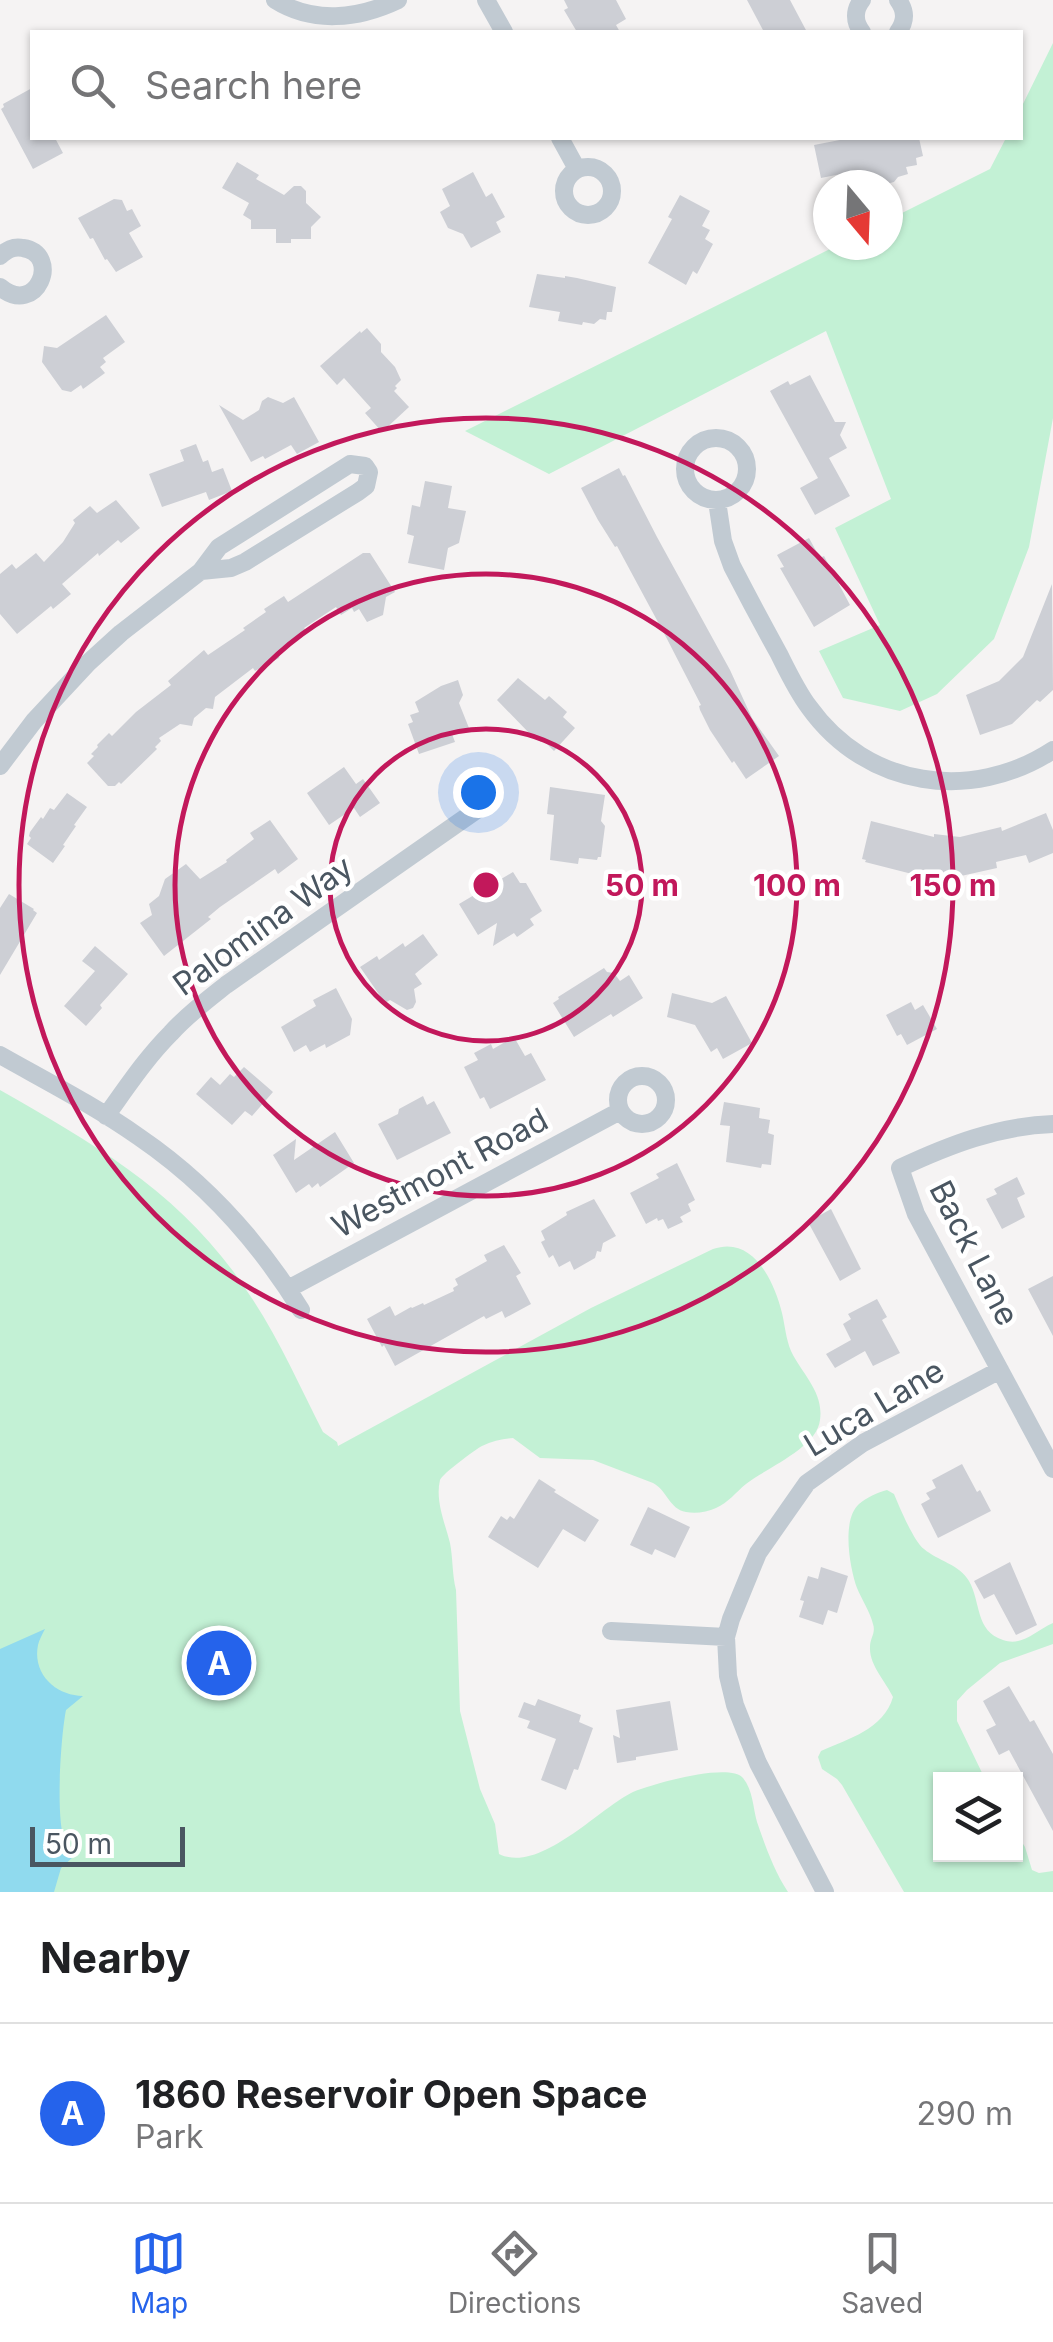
<!DOCTYPE html>
<html lang="en">
<head>
<meta charset="utf-8">
<style>
	:root { --surface:#fff; --page:#f2f2f2; --text:#202124; --muted:#757577; --line:#e0e0e0; --accent:#2563eb }
	body { margin:0; font-family:Inter,sans-serif; background:var(--page); color:var(--text) }
	.controls { position:absolute; right:30px; bottom:30px; display:grid; overflow:hidden; border-radius:0px; box-shadow:0 2px 8px #0004 }
	.controls button { width:90px; height:90px; display:grid; place-items:center; padding:0; border:0; border-bottom:2px solid var(--line); background:var(--surface); color:var(--text); font:50px sans-serif }
	.compass { position:absolute; left:813px; top:170px; width:90px; height:90px; border-radius:50%; background:var(--surface); box-shadow:0 2px 8px #0004; rotate:161deg }
	.scale { position:absolute; left:30px; bottom:25px; width:155px; box-sizing:border-box; padding-left:10px; border:5px solid #4a5661; border-top:0; font-size:28px; line-height:35px; white-space:nowrap; color:#4a5661; -webkit-text-stroke:8px #fff; paint-order:stroke }
	.you { position:absolute; left:478px; top:792px; width:35px; height:35px; margin:-25px; border:8px solid #fff; border-radius:50%; background:#1a73e8; box-shadow:0 0 0 15px #1a73e833 }
	.badge { display:grid; place-items:center; width:65px; height:65px; border-radius:50%; background:var(--accent); color:#fff; font-size:32px; font-weight:700 }
	.pin { position:absolute; translate:-50% -50%; border:5px solid #fff; box-shadow:0 2px 10px #0006 }
	.list { margin:0; padding:0; list-style:none }
	h2 { display:flex; justify-content:space-between; align-items:center; height:130px; margin:0; padding:0 40px; font-size:42px }
	h2 small { font-size:32px; font-weight:400; color:var(--muted) }
	.list li { display:grid; grid-template-columns:65px 1fr auto; gap:30px; align-items:center; box-sizing:border-box; height:180px; padding:0 40px; border-top:2px solid var(--line) }
	.list b { display:block; font-size:38px; white-space:nowrap }
	.list p { margin:0; font-size:32px; white-space:nowrap; color:var(--muted) }
	.list em { font-size:32px; font-style:normal; color:var(--muted) }
	.icon { flex:none; width:55px; height:55px; fill:none; stroke:currentColor; stroke-width:2; stroke-linecap:round; stroke-linejoin:round }
	.map { position:relative; flex:none; width:1053px; height:1892px; overflow:hidden }
	.search { position:absolute; background:var(--surface); box-shadow:0 2px 8px #0004; left:30px; right:30px; top:30px; height:110px; display:flex; align-items:center; gap:25px; box-sizing:border-box; padding:0 35px; border-radius:0px; color:var(--muted); font-size:38px }
	.sheet { height:310px; background:var(--surface) }
	nav { display:flex; justify-content:space-around; align-items:center; box-sizing:border-box; height:140px; border-top:2px solid var(--line); background:var(--surface); font-size:28px; color:var(--muted) }
	nav a { display:grid; justify-items:center; gap:5px }
	nav .on { color:var(--accent) }
	.map>svg:first-child { display:block }
	.green { fill:#c3f1d5 }
	.water { fill:#90daee }
	.building { fill:#cdcfd5 }
	.lines { fill:none; stroke-linecap:round; stroke-linejoin:round }
	.minor { stroke:#c1cad2; stroke-width:18 }
	.ring { fill:none; stroke:#c2185b; stroke-width:5 }
	.labels { text-anchor:middle; stroke-width:9; stroke-linejoin:round; paint-order:stroke }
	.street-label { font-size:32px; fill:#4a5661; stroke:#fff }
	.centre { fill:#c2185b; stroke:#fff; stroke-width:5 }
	.ring-label { font-size:30px; text-anchor:middle; font-weight:bold; fill:#c2185b; stroke:#fff; stroke-width:9; stroke-linejoin:round; paint-order:stroke }
</style>
</head>
<body>
<div class="map">
<svg width="1053" height="1892" viewBox="0 0 1053 1892">
	<rect width="100%" height="100%" fill="#f5f3f3"/>
	<path class="green" d="M 1053,43 L 1053,418 L 1029,547 L 994,639 L 937,694 L 900,711 L 843,698 L 819,651 L 880,625 L 835,528 L 891,499 L 826,331 L 549,474 L 465,431 L 838,245 L 888,245 L 888,220 L 990,169 L 1006,138 L 1020,138 L 1021,108 Z
		M 0,1090 C 101,1148 186,1196 251,1297 C 279,1339 300,1387 323,1432 L 337,1442 L 338,1446 L 591,1308 L 713,1249 C 753,1235 774,1281 782,1313 C 785,1326 786,1339 791,1351 C 802,1374 824,1392 820,1420 C 817,1448 766,1468 746,1484 C 736,1492 728,1503 716,1508 C 707,1512 696,1514 686,1512 C 669,1509 667,1490 653,1483 L 593,1460 L 540,1458 L 513,1438 C 503,1439 492,1441 482,1446 C 476,1449 442,1474 440,1480 C 435,1501 445,1523 450,1543 C 453,1558 452,1574 456,1590 L 460,1711 L 480,1789 L 495,1824 L 499,1854 C 540,1874 598,1809 633,1792 C 652,1784 729,1762 743,1778 C 753,1790 753,1808 757,1822 C 765,1845 774,1871 788,1892 L 0,1892 Z
		M 887,1490 L 894,1494 C 899,1506 914,1542 924,1549 C 938,1561 959,1564 969,1581 C 981,1602 975,1631 1003,1640 C 1023,1647 1036,1630 1053,1623 L 1053,1644 L 1000,1663 L 967,1690 L 957,1701 L 957,1721 L 985,1779 L 940,1780 L 940,1854 L 1016,1854 L 1016,1833 L 1025,1847 L 1032,1870 L 1039,1873 L 1053,1871 L 1053,1892 L 904,1892 L 842,1785 L 837,1779 L 822,1769 L 818,1757 L 821,1751 C 848,1739 884,1729 893,1697 C 886,1682 869,1665 870,1647 C 870,1638 876,1633 873,1624 C 870,1612 862,1600 857,1588 C 850,1569 841,1520 859,1504 C 866,1498 878,1492 887,1490 Z"/>
	<path class="water" d="M 45,1629 C 42,1635 39,1640 38,1645 C 32,1675 57,1696 83,1696 L 66,1710 C 61,1735 55,1819 65,1842 C 67,1847 71,1851 74,1856 L 61,1868 L 54,1892 L 0,1892 L 0,1649 Z"/>
	<path class="building" d="M 564,0 L 616,0 L 626,19 L 616,25 L 620,32 L 577,32 L 564,10 L 568,8 Z
		M 747,0 L 790,0 L 807,32 L 764,32 Z
		M 32,88 L 32,138 L 55,138 L 63,153 L 33,169 L 1,109 L 4,107 L 3,104 Z
		M 850,138 L 919,138 L 923,156 L 916,158 L 917,165 L 906,167 L 908,174 L 898,177 L 894,182 L 882,185 L 870,185 L 860,176 L 847,179 L 846,173 L 821,178 L 814,145 Z
		M 237,162 L 259,175 L 256,179 L 284,195 L 294,186 L 301,186 L 306,191 L 306,203 L 321,217 L 311,227 L 311,239 L 291,239 L 291,243 L 276,243 L 276,229 L 251,229 L 251,220 L 243,215 L 249,203 L 222,188 Z
		M 473,172 L 486,197 L 492,193 L 505,217 L 496,222 L 501,232 L 471,248 L 463,234 L 448,228 L 440,212 L 450,206 L 442,189 Z
		M 680,195 L 710,211 L 702,226 L 710,230 L 705,239 L 713,244 L 697,274 L 693,271 L 686,285 L 648,263 L 672,219 L 668,217 Z
		M 114,199 L 122,200 L 127,211 L 132,209 L 141,226 L 129,233 L 143,257 L 116,272 L 107,259 L 105,260 L 93,238 L 90,239 L 78,218 Z
		M 537,274 L 565,278 L 565,276 L 577,278 L 616,287 L 612,312 L 607,312 L 606,320 L 600,319 L 594,324 L 583,322 L 582,325 L 558,321 L 560,312 L 529,307 Z
		M 106,315 L 125,342 L 103,358 L 106,362 L 100,367 L 105,373 L 83,389 L 81,385 L 71,392 L 62,390 L 42,362 L 44,346 L 57,348 Z
		M 367,328 L 381,344 L 381,352 L 395,367 L 401,380 L 395,386 L 397,388 L 394,391 L 409,407 L 382,432 L 365,413 L 371,408 L 344,378 L 337,385 L 320,366 L 360,331 L 361,333 Z
		M 810,375 L 835,422 L 846,422 L 840,435 L 847,448 L 829,458 L 850,496 L 815,515 L 800,488 L 818,478 L 770,391 L 788,381 L 790,385 Z
		M 268,397 L 283,403 L 294,397 L 319,442 L 297,454 L 291,445 L 265,459 L 263,456 L 251,462 L 219,405 L 243,420 L 259,410 L 262,401 Z
		M 196,444 L 203,462 L 208,460 L 212,472 L 223,468 L 232,491 L 209,500 L 206,492 L 162,507 L 149,474 L 184,461 L 180,450 Z
		M 619,468 L 623,476 L 625,475 L 657,537 L 730,670 L 752,718 L 779,756 L 746,779 L 734,761 L 732,763 L 710,730 L 700,710 L 699,706 L 701,705 L 666,637 L 617,546 L 615,547 L 598,520 L 581,488 Z
		M 425,481 L 452,486 L 448,508 L 466,511 L 459,543 L 448,548 L 444,570 L 408,563 L 414,536 L 407,534 L 412,505 L 420,507 Z
		M 116,500 L 140,528 L 121,543 L 118,540 L 99,556 L 98,553 L 62,584 L 71,594 L 53,609 L 51,606 L 17,634 L 0,614 L 0,574 L 12,564 L 16,569 L 36,553 L 44,562 L 63,542 L 75,523 L 73,520 L 90,506 L 97,513 Z
		M 809,538 L 820,558 L 824,556 L 850,605 L 814,627 L 780,568 L 784,567 L 777,555 Z
		M 363,553 L 370,553 L 395,592 L 386,597 L 383,615 L 367,622 L 359,609 L 354,612 L 352,608 L 341,615 L 336,607 L 304,628 L 306,630 L 281,648 L 279,658 L 255,671 L 253,668 L 215,697 L 213,709 L 206,708 L 194,718 L 192,726 L 180,724 L 159,738 L 161,741 L 155,747 L 157,749 L 121,784 L 119,782 L 115,786 L 108,786 L 87,763 L 94,756 L 91,754 L 98,747 L 97,745 L 109,733 L 112,736 L 136,712 L 171,685 L 168,681 L 204,650 L 208,655 L 245,630 L 243,628 L 266,612 L 264,609 L 284,596 L 288,602 Z
		M 1052,584 L 1053,690 L 1040,702 L 1037,700 L 1012,724 L 980,735 L 966,695 L 999,681 L 1023,657 Z
		M 518,678 L 545,700 L 549,696 L 567,712 L 563,717 L 575,728 L 554,751 L 543,740 L 541,742 L 531,735 L 497,700 Z
		M 458,680 L 463,695 L 459,703 L 469,728 L 452,734 L 455,742 L 419,754 L 408,724 L 413,722 L 410,715 L 419,712 L 415,702 L 441,686 Z
		M 344,767 L 356,784 L 363,779 L 380,803 L 360,817 L 354,808 L 329,825 L 307,793 Z
		M 550,787 L 605,795 L 601,821 L 605,826 L 601,857 L 598,857 L 597,860 L 579,858 L 578,864 L 550,860 L 554,815 L 547,814 Z
		M 67,793 L 87,807 L 74,825 L 76,826 L 63,845 L 65,846 L 53,863 L 27,844 L 31,838 L 29,836 L 30,832 L 41,817 L 43,819 L 50,808 L 54,810 Z
		M 1046,813 L 1053,830 L 1053,853 L 1029,863 L 1026,855 L 996,862 L 997,868 L 952,878 L 951,889 L 916,875 L 865,862 L 866,860 L 862,859 L 871,821 L 934,837 L 934,834 L 960,837 L 1001,827 L 1002,831 Z
		M 270,820 L 298,859 L 278,874 L 275,869 L 220,907 L 208,917 L 211,919 L 164,956 L 140,923 L 152,915 L 149,904 L 159,896 L 165,879 L 186,864 L 200,879 L 227,862 L 226,860 L 254,839 L 250,833 Z
		M 513,872 L 520,883 L 526,883 L 542,911 L 530,919 L 534,925 L 517,937 L 514,933 L 493,946 L 497,923 L 478,935 L 459,904 Z
		M 9,894 L 34,909 L 33,910 L 37,913 L 0,975 L 0,908 Z
		M 423,934 L 438,955 L 415,974 L 422,984 L 414,989 L 416,1002 L 413,1008 L 407,1010 L 390,1000 L 385,1003 L 360,967 L 377,956 L 379,960 L 403,943 L 405,947 Z
		M 95,946 L 128,974 L 100,1005 L 102,1008 L 86,1026 L 64,1006 L 95,971 L 82,961 Z
		M 604,968 L 607,972 L 614,973 L 620,981 L 629,975 L 643,998 L 613,1017 L 611,1014 L 574,1037 L 553,1003 L 559,999 L 558,997 Z
		M 336,988 L 352,1019 L 350,1035 L 326,1048 L 325,1044 L 310,1052 L 306,1045 L 294,1052 L 281,1027 L 316,1006 L 313,1000 Z
		M 672,993 L 712,1003 L 726,996 L 752,1043 L 723,1059 L 717,1048 L 711,1052 L 695,1025 L 667,1017 Z
		M 911,1002 L 915,1010 L 923,1005 L 937,1029 L 907,1045 L 901,1034 L 897,1036 L 886,1015 Z
		M 514,1037 L 525,1056 L 531,1053 L 546,1080 L 490,1109 L 484,1097 L 480,1099 L 464,1067 L 478,1060 L 474,1053 L 491,1044 L 493,1049 Z
		M 244,1067 L 273,1092 L 252,1116 L 245,1111 L 232,1125 L 196,1094 L 211,1077 L 220,1085 L 230,1074 L 234,1077 Z
		M 423,1096 L 427,1105 L 434,1101 L 451,1133 L 397,1160 L 378,1124 L 398,1114 L 399,1109 Z
		M 724,1102 L 760,1108 L 759,1118 L 770,1120 L 768,1133 L 774,1135 L 771,1165 L 762,1164 L 761,1168 L 726,1162 L 730,1126 L 720,1125 Z
		M 335,1132 L 354,1163 L 320,1187 L 318,1183 L 312,1188 L 309,1184 L 296,1193 L 273,1155 L 296,1139 L 294,1160 Z
		M 677,1163 L 695,1200 L 688,1204 L 691,1211 L 680,1217 L 683,1222 L 668,1229 L 663,1219 L 658,1221 L 657,1218 L 646,1224 L 630,1193 L 659,1178 L 656,1174 Z
		M 1017,1177 L 1025,1194 L 1017,1198 L 1025,1217 L 1002,1229 L 986,1199 L 997,1194 L 994,1189 Z
		M 594,1199 L 616,1236 L 603,1243 L 601,1252 L 597,1251 L 595,1258 L 574,1270 L 570,1261 L 559,1267 L 553,1255 L 549,1258 L 541,1242 L 545,1240 L 541,1231 L 567,1215 L 566,1212 Z
		M 831,1209 L 861,1269 L 840,1281 L 808,1222 Z
		M 504,1245 L 521,1273 L 516,1276 L 531,1304 L 505,1318 L 502,1311 L 486,1319 L 484,1316 L 395,1366 L 384,1345 L 382,1347 L 367,1319 L 390,1306 L 395,1316 L 411,1307 L 412,1308 L 423,1303 L 424,1305 L 454,1291 L 453,1288 L 458,1285 L 455,1279 L 487,1261 L 484,1255 Z
		M 1053,1276 L 1053,1336 L 1028,1289 Z
		M 877,1299 L 887,1317 L 882,1320 L 900,1353 L 873,1366 L 865,1351 L 835,1368 L 826,1354 L 851,1340 L 843,1324 L 851,1319 L 848,1314 Z
		M 962,1464 L 977,1492 L 980,1490 L 991,1511 L 938,1538 L 921,1504 L 930,1499 L 926,1493 L 936,1488 L 932,1480 Z
		M 539,1479 L 556,1490 L 554,1492 L 599,1520 L 585,1542 L 563,1529 L 538,1568 L 488,1537 L 501,1516 L 507,1520 L 510,1516 L 514,1519 Z
		M 648,1507 L 690,1527 L 675,1558 L 655,1549 L 652,1555 L 630,1545 Z
		M 1010,1562 L 1037,1625 L 1016,1635 L 994,1594 L 984,1599 L 974,1581 Z
		M 821,1567 L 848,1576 L 837,1613 L 828,1610 L 823,1625 L 799,1617 L 804,1601 L 800,1600 L 808,1576 L 818,1579 Z
		M 1009,1686 L 1030,1722 L 1034,1720 L 1053,1754 L 1053,1831 L 1009,1750 L 999,1755 L 986,1730 L 996,1725 L 983,1701 Z
		M 538,1699 L 581,1715 L 579,1722 L 593,1728 L 578,1770 L 574,1769 L 566,1790 L 541,1780 L 556,1739 L 527,1728 L 530,1721 L 518,1717 L 524,1702 L 535,1706 Z
		M 670,1701 L 678,1750 L 636,1757 L 636,1760 L 617,1763 L 613,1735 L 620,1738 L 616,1710 Z"/>
	<g class="lines">
		<path class="minor" d="M 275,0 C 313,24 358,19 398,0
			M 486,0 L 504,32
			M 898,0 C 906,11 906,21 898,32
			M 862,32 C 854,22 854,10 862,0
			M 560,138 L 577,169
			M564 191a24 24 0 1 1 48 0a24 24 0 1 1-48 0Z
			M 0,256 C 7,250 13,246 23,248 C 62,254 37,318 0,287
			M685 469a31 31 0 1 1 62 0a31 31 0 1 1-62 0Z
			M 717,501 L 723,541 L 732,566 C 747,595 763,625 779,654 C 788,672 797,691 809,707 C 867,788 972,803 1053,750
			M 0,766 L 34,721 L 88,663 L 121,633 L 201,571 L 219,547 L 350,464 L 365,466 L 369,472 L 366,486 L 358,492 L 245,562 L 231,568 L 201,571
			M 0,1055 C 46,1081 95,1106 139,1137 C 205,1182 259,1242 301,1310
			M618 1100a24 24 0 1 1 48 0a24 24 0 1 1-48 0Z
			M 106,1116 C 127,1087 146,1058 171,1033 C 187,1015 207,1000 226,985 L 478,809
			M 1053,1124 C 998,1126 949,1145 900,1168 L 916,1214 L 1053,1469
			M 288,1289 L 620,1111
			M 611,1631 L 726,1637
			M 825,1892 L 758,1763 L 735,1705 L 728,1676 L 726,1637 L 731,1619 L 758,1553 L 807,1483 L 863,1443 L 1000,1370"/>
	</g>
	<g class="ring">
		<circle cx="486" cy="885" r="156"/>
		<circle cx="486" cy="885" r="311"/>
		<circle cx="486" cy="885" r="467"/>
	</g>
	<g class="labels">
		<g class="street-label">
			<text transform="translate(263 926) rotate(-36)" y="11">Palomina Way</text>
			<text transform="translate(440 1173) rotate(-28)" y="11">Westmont Road</text>
			<text transform="translate(974 1253) rotate(63)" y="11">Back Lane</text>
			<text transform="translate(874 1408) rotate(-31)" y="11">Luca Lane</text>
		</g>
	</g>
	<circle cx="486" cy="885" r="15" class="centre"/>
	<g class="ring-label">
		<text x="642" y="896">50 m</text>
		<text x="797" y="896">100 m</text>
		<text x="953" y="896">150 m</text>
	</g>
</svg>
<div class="controls">
<button><svg class="icon" aria-label="layers" viewBox="0 0 24 24"><path d="M12 4l9 5-9 5-9-5zM3 14l9 5 9-5"/></svg></button>
</div>
<svg class="compass" viewBox="-18 -18 36 36"><path d="M0-13l5 13h-10z" fill="#e53935"/><path d="M0 13l5-13h-10z" fill="#757577"/></svg>
<div class="scale">50 m</div>
<div class="you"></div>
<div class="pin badge" style="left:219px;top:1663px">A</div>
<div class="search"><svg class="icon" aria-label="search" viewBox="0 0 24 24"><circle cx="10" cy="10" r="6"/><path d="M15 15l6 6"/></svg>Search here</div>
</div>
<section class="sheet">
<h2>Nearby<small></small></h2>
<ul class="list">
<li><span class="badge">A</span><div><b>1860 Reservoir Open Space</b><p>Park</p></div><em>290 m</em></li>
</ul>
</section>
<nav>
<a class="on"><svg class="icon" aria-label="map" viewBox="0 0 24 24"><path d="M3 6l6-2 6 2 6-2v14l-6 2-6-2-6 2zM9 4v14M15 6v14"/></svg>Map</a>
<a><svg class="icon" aria-label="directions" viewBox="0 0 24 24"><path d="M12 3l9 9-9 9-9-9zM9 14v-3h6M13 9l2 2-2 2"/></svg>Directions</a>
<a><svg class="icon" aria-label="saved" viewBox="0 0 24 24"><path d="M7 4h10v16l-5-4-5 4z"/></svg>Saved</a>
</nav>
</body>
</html>
